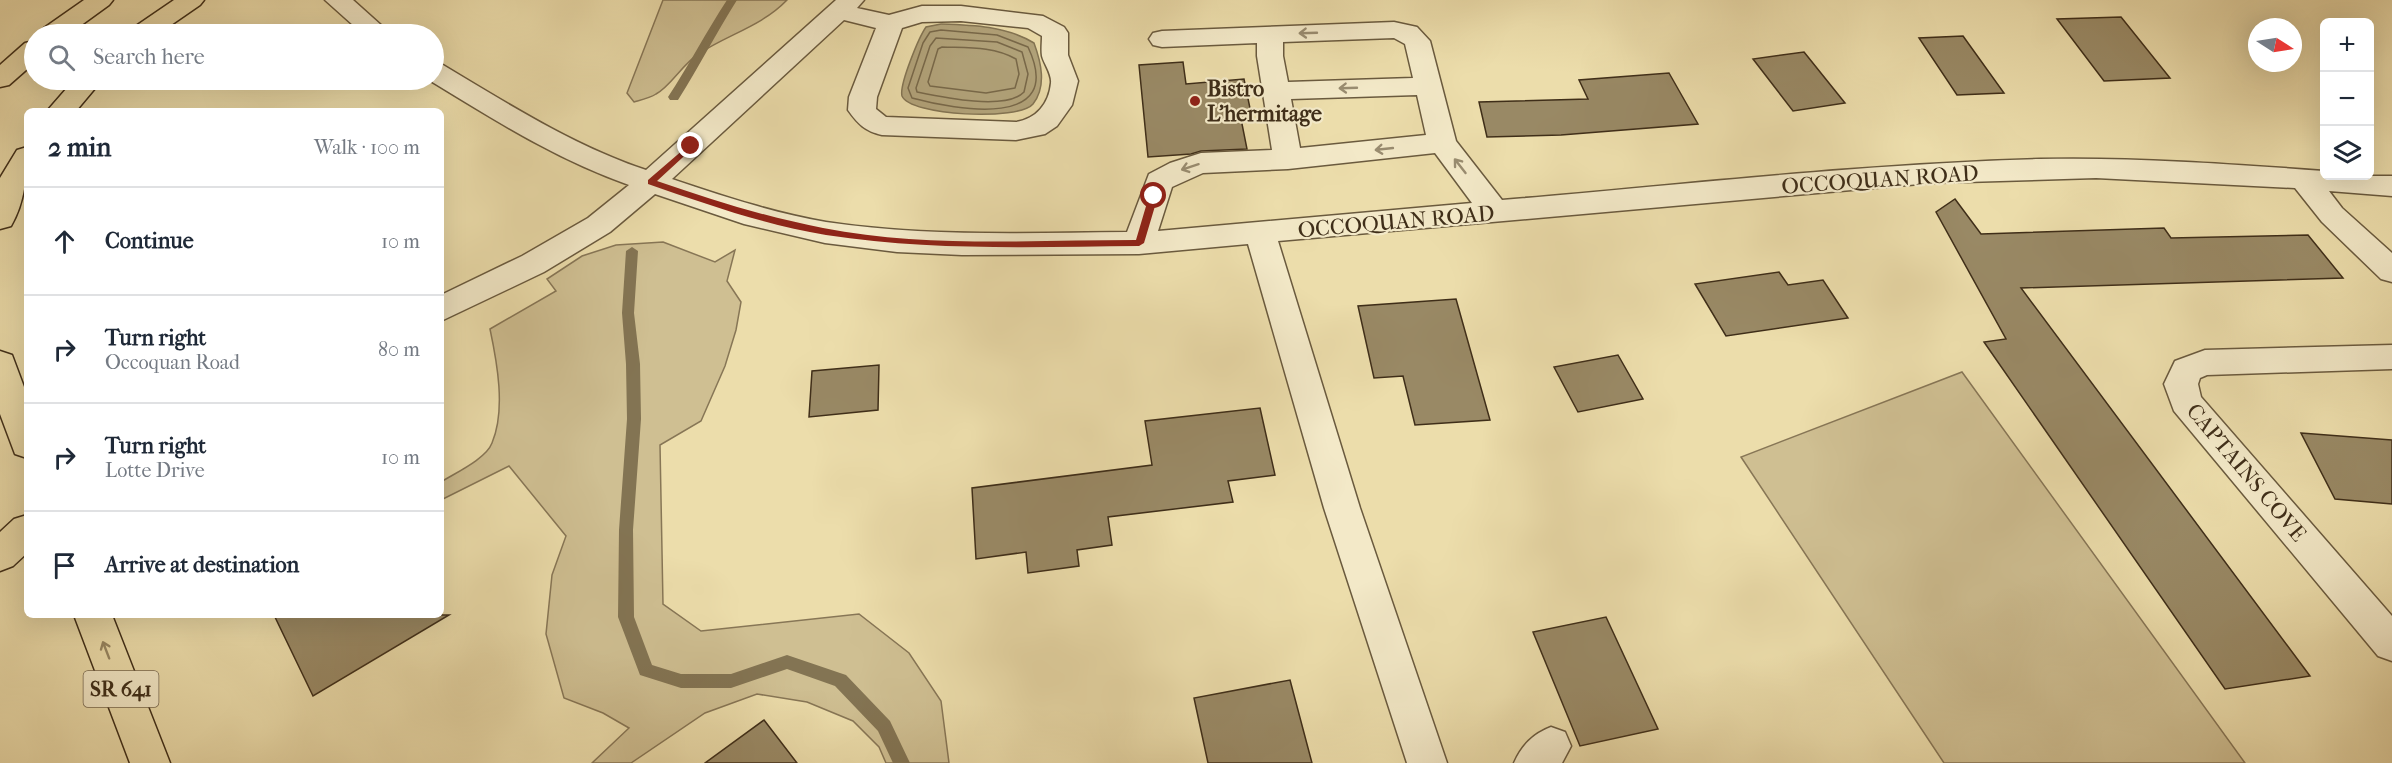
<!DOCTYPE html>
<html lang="en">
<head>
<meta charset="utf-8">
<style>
	:root { --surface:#fff; --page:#f2f2f3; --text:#1f2937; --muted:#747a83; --line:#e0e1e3 }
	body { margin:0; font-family:"IM FELL French Canon",serif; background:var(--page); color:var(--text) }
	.controls { position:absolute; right:18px; top:18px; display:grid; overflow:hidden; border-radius:9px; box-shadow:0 6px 24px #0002 }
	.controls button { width:54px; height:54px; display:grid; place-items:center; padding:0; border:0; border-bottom:2px solid var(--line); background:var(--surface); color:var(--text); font:30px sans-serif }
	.compass { position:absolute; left:2248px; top:18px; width:54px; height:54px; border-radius:50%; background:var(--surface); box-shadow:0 6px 24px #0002; rotate:102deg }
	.stop { position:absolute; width:18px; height:18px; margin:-14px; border:4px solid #8f2418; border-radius:50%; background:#fff }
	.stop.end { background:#8f2418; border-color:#fff; box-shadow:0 2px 6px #0008 }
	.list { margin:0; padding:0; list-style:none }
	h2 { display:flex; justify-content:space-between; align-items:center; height:78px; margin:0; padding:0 24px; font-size:26px }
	h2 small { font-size:20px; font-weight:400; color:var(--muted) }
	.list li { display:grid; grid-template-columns:39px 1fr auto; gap:18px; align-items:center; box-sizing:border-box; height:108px; padding:0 24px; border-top:2px solid var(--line) }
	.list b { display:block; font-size:22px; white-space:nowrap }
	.list p { margin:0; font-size:20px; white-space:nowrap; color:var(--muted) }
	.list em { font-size:20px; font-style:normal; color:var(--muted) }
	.icon { flex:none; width:33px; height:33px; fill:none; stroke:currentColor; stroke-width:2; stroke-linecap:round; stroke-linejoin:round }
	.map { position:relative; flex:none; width:2392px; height:763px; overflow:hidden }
	.search { position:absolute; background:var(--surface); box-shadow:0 6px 24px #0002; left:24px; top:24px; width:420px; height:66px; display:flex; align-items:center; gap:15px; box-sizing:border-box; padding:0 21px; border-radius:33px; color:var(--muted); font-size:22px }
	.panel { position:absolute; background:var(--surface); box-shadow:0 6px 24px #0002; left:24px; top:108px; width:420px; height:510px; border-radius:9px }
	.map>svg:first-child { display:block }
	.green { fill:#cfbf92; stroke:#877656; stroke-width:1.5 }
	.water { fill:#b1a279; stroke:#837453; stroke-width:1.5 }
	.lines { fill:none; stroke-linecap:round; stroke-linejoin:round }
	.shore { stroke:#786849; stroke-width:1.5 }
	.stream { fill:#837453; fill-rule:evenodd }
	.building { fill:#998965; stroke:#3f2e19; stroke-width:1.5 }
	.minor-casing { stroke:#6a5a3e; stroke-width:3 }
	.major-casing { stroke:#3f2e19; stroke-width:3 }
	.minor { fill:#f3e9c8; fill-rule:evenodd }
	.major { fill:#ecddab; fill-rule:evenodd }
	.oneway { stroke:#998c70 }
	.oneway2 { stroke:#968662 }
	.route { fill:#8f2418 }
	.poi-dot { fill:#8f2418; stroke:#f3e9c8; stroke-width:2 }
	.labels { text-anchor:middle; stroke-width:4.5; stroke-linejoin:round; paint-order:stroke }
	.shield { fill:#f3e9c8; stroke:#75664e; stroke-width:1.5 }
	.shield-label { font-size:21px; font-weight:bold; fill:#3f2e19 }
	.poi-label { font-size:22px; font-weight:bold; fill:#3f2e19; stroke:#f3e9c8; text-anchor:start }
	.street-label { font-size:22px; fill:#3f2e19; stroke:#f3e9c8 }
</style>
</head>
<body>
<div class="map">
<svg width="2392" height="763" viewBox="0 0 2392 763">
	<rect width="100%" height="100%" fill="#ecddab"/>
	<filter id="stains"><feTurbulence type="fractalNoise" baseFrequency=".00333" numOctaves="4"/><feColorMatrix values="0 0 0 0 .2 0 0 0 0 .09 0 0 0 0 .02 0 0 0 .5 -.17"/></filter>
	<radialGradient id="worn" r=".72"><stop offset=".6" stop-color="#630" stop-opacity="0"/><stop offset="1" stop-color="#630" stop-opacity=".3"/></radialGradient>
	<path class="green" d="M 663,0 L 787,0 C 762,26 729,34 700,53 C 683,63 671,86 656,94 C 650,98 641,100 634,102 L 627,93 Z
		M 663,242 L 715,262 L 735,250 L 727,281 L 741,302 L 736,330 L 725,366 L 701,421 L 660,445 L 663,604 L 701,631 L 859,614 L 909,653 L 941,701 L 949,763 L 886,763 L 879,747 L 853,721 L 807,702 L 757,694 L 705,713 L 631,763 L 592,763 L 629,728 L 603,713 L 564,698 L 546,634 L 552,575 L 566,536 L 509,466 L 441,500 L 441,482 C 455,473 486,459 492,443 C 506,410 497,362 490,329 L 556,291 L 547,279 L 582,256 L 616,245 Z
		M 1962,372 L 2245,763 L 1944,763 L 1741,457 Z"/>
	<path class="water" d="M 941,24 C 973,25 1006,26 1034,43 C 1041,62 1047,86 1033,104 C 1019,121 910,116 902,96 C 899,85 919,37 926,27 Z"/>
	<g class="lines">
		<path class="shore" d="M 941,30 L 997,35 L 1028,47 C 1067,130 956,110 912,98 L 908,88 L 923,43 L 930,32 Z
			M 936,38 L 997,42 L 1022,52 L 1028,74 L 1024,92 C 1006,111 941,97 917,92 L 916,88 L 930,46 Z
			M 942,47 C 967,48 993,46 1016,59 L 1019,74 L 1015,88 L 986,93 L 930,86 L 928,82 L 938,49 Z"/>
		<path class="stream" d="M 727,0 L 737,0 C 716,33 699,67 678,100 L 670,100 L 668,97 C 689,65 706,32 727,0 Z
			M 632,247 L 638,251 L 634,313 L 640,364 L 641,419 L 633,530 L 634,617 L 652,665 L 681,674 L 731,674 L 787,655 L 840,673 L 846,675 L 890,721 L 910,763 L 893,763 L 878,731 L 835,686 L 787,669 L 731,688 L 681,688 L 640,675 L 618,617 L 619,530 L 627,419 L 626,364 L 622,313 L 626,251 Z"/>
	</g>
	<path class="building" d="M 2121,17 L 2170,78 L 2104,81 L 2057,19 Z
		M 1963,36 L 2004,93 L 1957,95 L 1919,38 Z
		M 1804,52 L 1845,103 L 1793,111 L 1753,59 Z
		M 1183,62 L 1186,84 L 1244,79 L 1252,118 L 1241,119 L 1247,149 L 1201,151 L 1191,154 L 1148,157 L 1139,65 Z
		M 1669,73 L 1698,124 L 1561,135 L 1487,137 L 1479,102 L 1588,99 L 1579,80 Z
		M 1955,199 L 1981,234 L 2164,228 L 2171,238 L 2308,235 L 2343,278 L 2021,288 L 2310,676 L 2225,689 L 1984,342 L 2006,339 L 1936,212 Z
		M 1779,272 L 1788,285 L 1823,280 L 1848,318 L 1726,336 L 1695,284 Z
		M 1456,299 L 1490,420 L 1415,425 L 1403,376 L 1374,378 L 1358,306 Z
		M 1618,355 L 1643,399 L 1578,412 L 1554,367 Z
		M 879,365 L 878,410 L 809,417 L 812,371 Z
		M 1260,408 L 1275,475 L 1228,481 L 1233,502 L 1108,517 L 1112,545 L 1077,550 L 1079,566 L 1028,573 L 1026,552 L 976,559 L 972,488 L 1152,465 L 1145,421 Z
		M 2301,433 L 2392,440 L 2392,504 L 2335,499 Z
		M 274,615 L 449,615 L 313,696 Z
		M 1606,617 L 1658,729 L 1580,746 L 1533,632 Z
		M 1290,680 L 1312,763 L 1208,763 L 1194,698 Z
		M 764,720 L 797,763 L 705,763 Z"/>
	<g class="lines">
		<g class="minor-casing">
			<path id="minor" d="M 325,0 L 353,0 L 391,34 L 363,34 Z
				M 836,0 L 864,0 L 857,8 L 889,15 L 922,6 L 961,6 L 1043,16 L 1064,27 L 1068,33 L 1068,55 L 1078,81 L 1072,105 L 1057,126 L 1045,134 L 1016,140 L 882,135 C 865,131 858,124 848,110 L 849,97 L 876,28 L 844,20 L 672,179 C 723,196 773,213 826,222 C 926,237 1027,233 1127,232 L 1149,174 L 1170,163 L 1201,153 L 1272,150 L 1257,56 L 1257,43 L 1162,47 L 1153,45 L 1149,39 L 1153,33 L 1162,31 L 1394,22 L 1417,27 L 1430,41 L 1456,141 L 1502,200 C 1681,185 1860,164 2040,159 C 2135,157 2230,164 2324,171 L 2324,176 L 2392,176 L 2392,196 L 2329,191 L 2342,208 L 2392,253 L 2392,282 L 2381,279 L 2322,222 L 2295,188 L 2096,178 L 1931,183 L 1278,241 L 1360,508 L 1447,763 L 1407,763 L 1324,508 L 1248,244 L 1139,254 L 962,255 L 897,252 L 825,243 L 744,224 L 655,194 L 610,232 L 544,272 L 441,321 L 441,295 L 522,256 L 588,218 L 629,185 C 557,160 493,119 429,80 L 434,80 L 434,63 L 443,65 C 508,104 574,146 646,170 ZM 961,21 L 1028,28 L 1042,36 C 1042,42 1041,50 1042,56 C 1044,64 1052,74 1051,83 C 1049,104 1036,119 1016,122 L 886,117 L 876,109 L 877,97 L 902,28 L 922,22 ZM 1394,38 L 1405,44 L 1413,78 L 1288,82 L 1283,56 L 1283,42 ZM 1417,95 L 1426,135 L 1300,148 L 1291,99 ZM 1435,153 L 1472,203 L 1158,231 L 1172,187 L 1203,173 L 1288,169 Z
				M 2392,345 L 2392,369 L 2207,375 L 2200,378 L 2198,384 L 2201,397 L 2392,616 L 2392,661 L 2378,656 L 2174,411 L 2164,384 L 2175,361 L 2205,350 Z
				M 1551,727 L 1565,732 L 1571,746 L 1562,763 L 1514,763 C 1522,745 1533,734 1551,727 Z"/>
		</g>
		<g class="major-casing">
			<path id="major" d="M 84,0 L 113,0 L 109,5 L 69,34 L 40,34 L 44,28 Z
				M 174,0 L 204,0 L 200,5 L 158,34 L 129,34 L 133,28 Z
				M 34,41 L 34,63 L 9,85 L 0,87 L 0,65 L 25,43 Z
				M 74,80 L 102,80 L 76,111 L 47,111 Z
				M 27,147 C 27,175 25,202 11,226 L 0,229 L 0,178 L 17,150 Z
				M 0,351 L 12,355 L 27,395 L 27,458 L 15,454 L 0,414 Z
				M 27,515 L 27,553 L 13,566 L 0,571 L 0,532 L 14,519 Z
				M 74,615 L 112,615 L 170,763 L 130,763 Z"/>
		</g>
		<use href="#minor" class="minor"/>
		<use href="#major" class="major"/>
	</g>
	<defs><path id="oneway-shaft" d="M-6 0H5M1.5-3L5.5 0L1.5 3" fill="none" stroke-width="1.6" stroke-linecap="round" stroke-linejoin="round" transform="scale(1.5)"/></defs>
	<g class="oneway">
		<use href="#oneway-shaft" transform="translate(1308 33) rotate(178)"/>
		<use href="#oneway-shaft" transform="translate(1348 88) rotate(178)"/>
		<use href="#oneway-shaft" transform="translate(1384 149) rotate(174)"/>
		<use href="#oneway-shaft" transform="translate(1460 166) rotate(-128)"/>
		<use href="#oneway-shaft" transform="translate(1190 167) rotate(162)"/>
	</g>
	<use class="oneway2" href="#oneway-shaft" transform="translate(106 650) rotate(-111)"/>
	<path class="route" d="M 691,143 L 695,146 L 694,147 L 657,181 C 712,200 766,217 823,228 C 925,248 1032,240 1136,240 L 1149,196 L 1154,193 L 1158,196 L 1144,243 L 1139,246 C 1035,247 930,251 826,235 C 765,225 706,204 648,184 L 648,180 Z"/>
	<circle class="poi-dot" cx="1195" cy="101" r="6"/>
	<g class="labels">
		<rect class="shield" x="83.5" y="671" width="75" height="36" rx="4.5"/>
		<g class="shield-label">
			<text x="121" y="696">SR 641</text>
		</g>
		<g class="poi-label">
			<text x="1207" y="96">Bistro<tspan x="1207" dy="25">L'hermitage</tspan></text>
		</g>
		<g class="street-label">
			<text transform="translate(1880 179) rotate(-4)" y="8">OCCOQUAN ROAD</text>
			<text transform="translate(1396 221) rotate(-5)" y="8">OCCOQUAN ROAD</text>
			<text transform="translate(2247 472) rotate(50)" y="8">CAPTAINS COVE</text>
		</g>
	</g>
	<rect width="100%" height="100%" filter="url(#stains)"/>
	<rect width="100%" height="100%" fill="url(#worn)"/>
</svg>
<div class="controls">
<button>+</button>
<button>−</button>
<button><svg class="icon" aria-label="layers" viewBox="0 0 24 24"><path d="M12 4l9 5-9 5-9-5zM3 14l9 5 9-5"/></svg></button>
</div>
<svg class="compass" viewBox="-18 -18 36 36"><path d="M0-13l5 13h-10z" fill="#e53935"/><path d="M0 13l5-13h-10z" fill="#747a83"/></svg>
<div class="stop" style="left:1154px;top:196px"></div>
<div class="stop end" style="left:691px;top:146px"></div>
<div class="search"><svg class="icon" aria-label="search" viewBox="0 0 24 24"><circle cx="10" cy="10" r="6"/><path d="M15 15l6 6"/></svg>Search here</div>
<section class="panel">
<h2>2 min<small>Walk · 100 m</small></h2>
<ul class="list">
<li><svg class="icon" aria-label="ahead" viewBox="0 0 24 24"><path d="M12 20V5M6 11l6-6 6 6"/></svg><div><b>Continue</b></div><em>10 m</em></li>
<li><svg class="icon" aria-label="right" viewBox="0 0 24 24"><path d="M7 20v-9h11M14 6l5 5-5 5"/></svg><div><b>Turn right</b><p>Occoquan Road</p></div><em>80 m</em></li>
<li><svg class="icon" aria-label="right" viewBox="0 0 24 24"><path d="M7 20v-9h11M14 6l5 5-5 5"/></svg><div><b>Turn right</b><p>Lotte Drive</p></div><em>10 m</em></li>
<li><svg class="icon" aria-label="arrive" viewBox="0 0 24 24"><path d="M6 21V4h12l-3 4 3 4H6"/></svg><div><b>Arrive at destination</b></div></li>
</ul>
</section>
</div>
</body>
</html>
